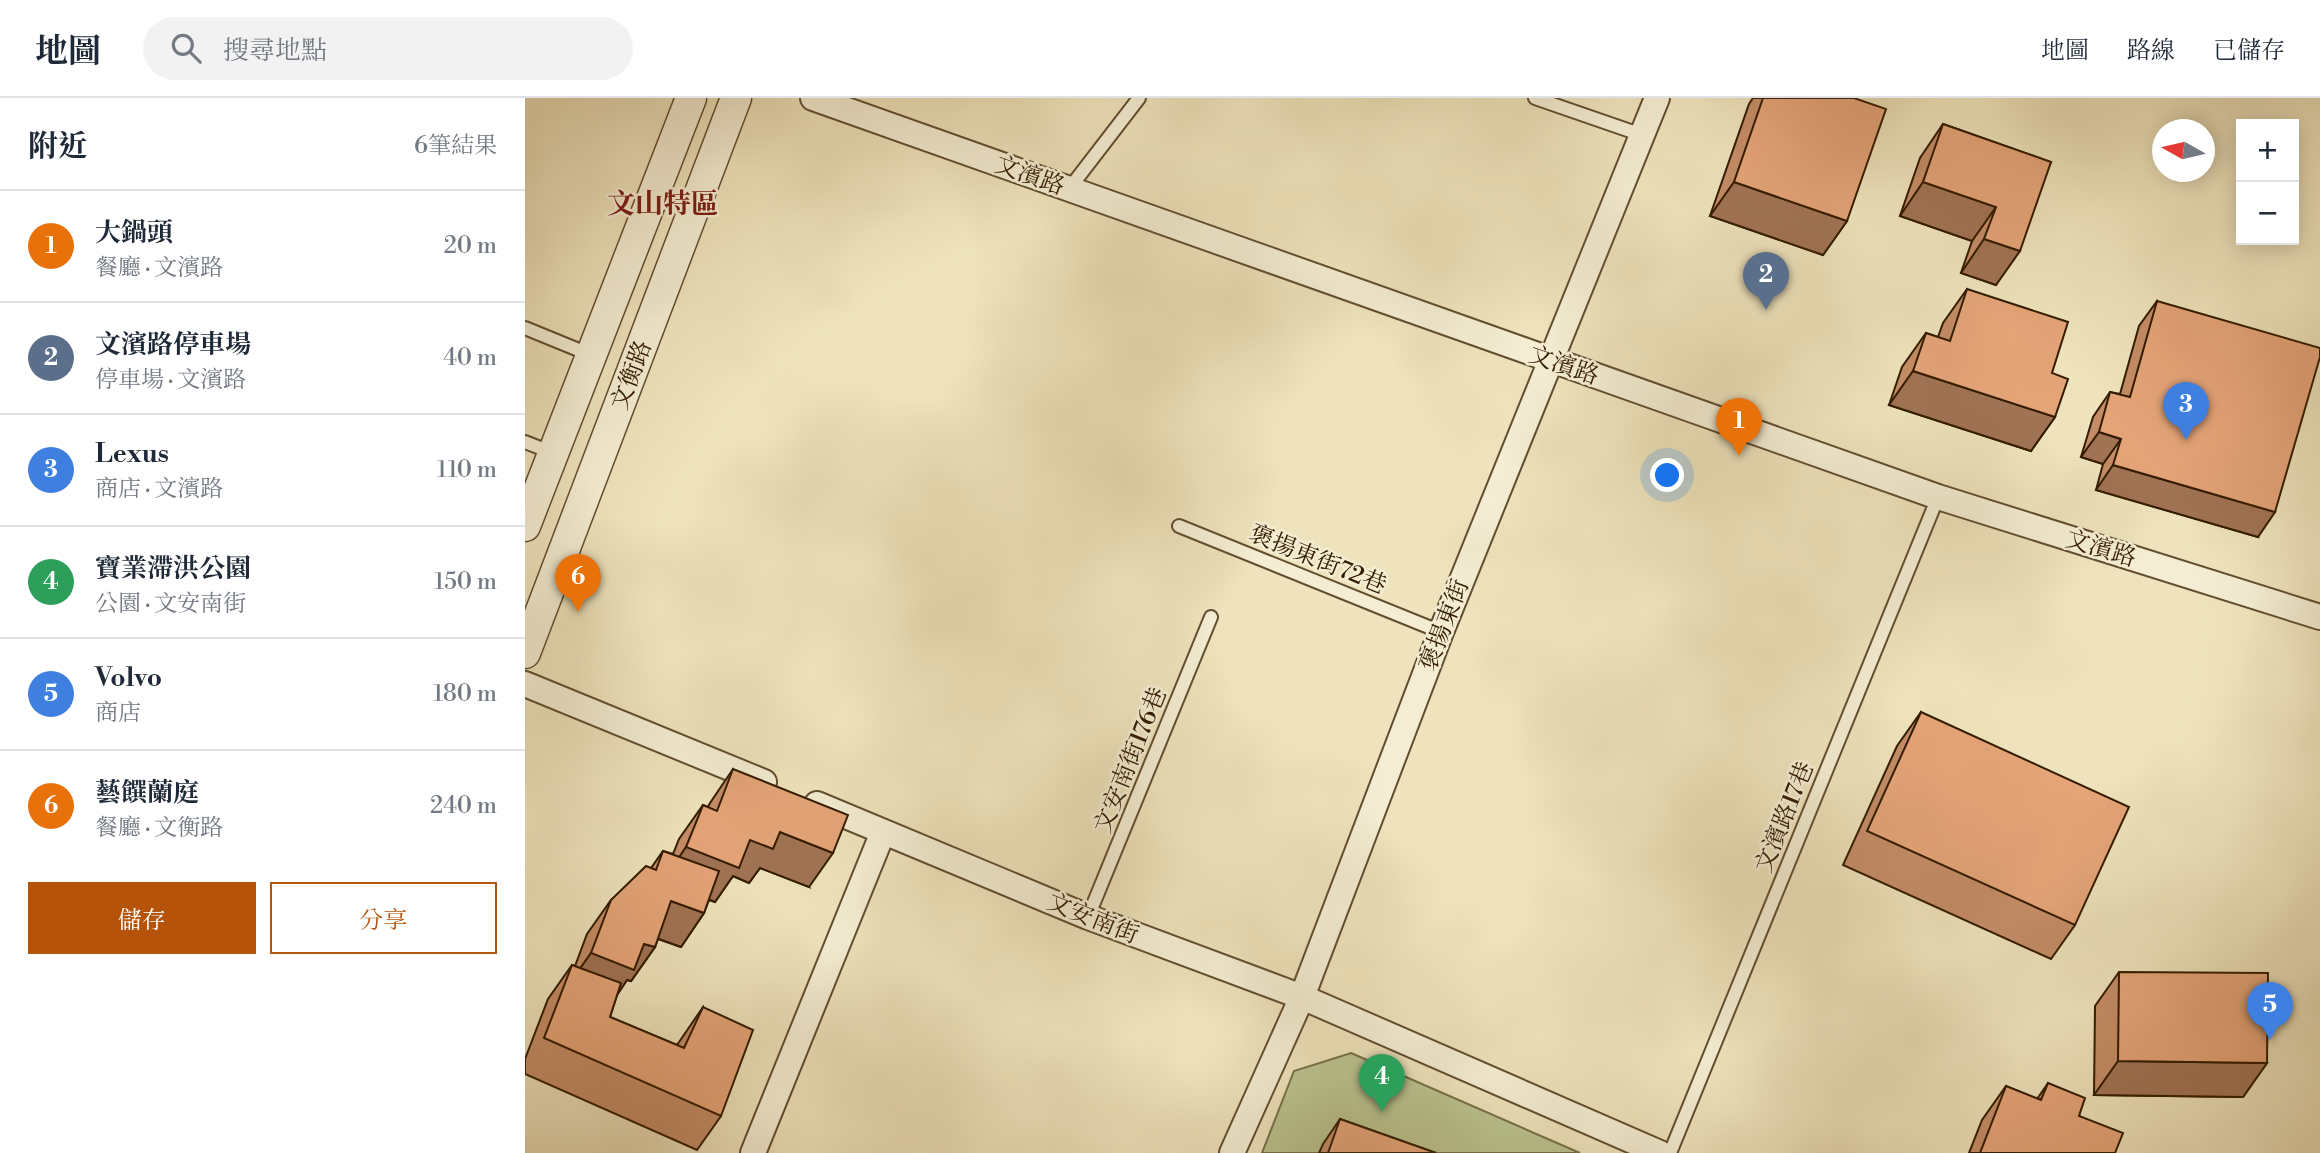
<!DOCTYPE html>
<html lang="zh-TW">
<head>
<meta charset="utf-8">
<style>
	:root { --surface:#fff; --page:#f2f2f3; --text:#1f2937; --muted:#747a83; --line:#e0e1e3; --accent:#b45309 }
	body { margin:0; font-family:"Libre Bodoni","Noto Serif TC",serif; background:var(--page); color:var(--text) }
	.controls { position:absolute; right:21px; top:21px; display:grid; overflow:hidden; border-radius:0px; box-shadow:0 4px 18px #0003 }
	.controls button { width:63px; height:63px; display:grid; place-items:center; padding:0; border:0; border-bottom:2px solid var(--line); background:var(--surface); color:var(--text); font:35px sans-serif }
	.compass { position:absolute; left:1627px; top:21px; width:63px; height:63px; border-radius:50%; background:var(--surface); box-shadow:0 4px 18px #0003; rotate:278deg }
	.you { position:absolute; left:1143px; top:378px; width:24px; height:24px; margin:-18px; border:5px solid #fff; border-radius:50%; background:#1a73e8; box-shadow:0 0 0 10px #1a73e833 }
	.badge { display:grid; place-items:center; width:46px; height:46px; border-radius:50%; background:var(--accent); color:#fff; font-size:23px; font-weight:700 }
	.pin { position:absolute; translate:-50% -58px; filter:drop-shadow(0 2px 4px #0008) }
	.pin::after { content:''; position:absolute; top:37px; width:24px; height:21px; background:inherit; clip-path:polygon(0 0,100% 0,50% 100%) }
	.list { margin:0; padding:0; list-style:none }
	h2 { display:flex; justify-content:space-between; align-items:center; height:91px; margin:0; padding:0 28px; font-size:30px }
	h2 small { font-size:23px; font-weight:400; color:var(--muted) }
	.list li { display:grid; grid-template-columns:46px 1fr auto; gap:21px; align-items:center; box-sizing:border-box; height:112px; padding:0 28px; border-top:2px solid var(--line) }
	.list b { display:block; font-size:26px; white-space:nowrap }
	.list p { margin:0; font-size:23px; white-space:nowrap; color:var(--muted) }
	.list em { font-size:23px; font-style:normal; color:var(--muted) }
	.actions { display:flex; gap:14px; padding:21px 28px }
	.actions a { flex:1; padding:16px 0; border:2px solid var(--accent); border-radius:0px; text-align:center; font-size:24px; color:var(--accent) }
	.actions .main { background:var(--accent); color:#fff }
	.icon { flex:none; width:38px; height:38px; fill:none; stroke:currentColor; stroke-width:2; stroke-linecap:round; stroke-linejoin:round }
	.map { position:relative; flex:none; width:1795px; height:1055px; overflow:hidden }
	header { display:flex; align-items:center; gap:42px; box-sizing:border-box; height:98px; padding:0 35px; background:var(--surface); border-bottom:2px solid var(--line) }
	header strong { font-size:33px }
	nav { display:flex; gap:38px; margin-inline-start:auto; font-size:24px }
	.search { width:490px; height:63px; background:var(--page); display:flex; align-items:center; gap:18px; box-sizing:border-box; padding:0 24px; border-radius:38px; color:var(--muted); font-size:26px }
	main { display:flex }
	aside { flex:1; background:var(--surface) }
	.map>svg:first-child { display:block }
	.green { fill:#bac38f; stroke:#777048; stroke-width:2 }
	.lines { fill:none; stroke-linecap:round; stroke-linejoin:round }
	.service-casing { stroke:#624e2f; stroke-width:16 }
	.minor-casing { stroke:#624e2f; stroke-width:28 }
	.tertiary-casing { stroke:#624e2f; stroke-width:33 }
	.service { stroke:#f4edd3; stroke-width:12 }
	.minor { stroke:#f4edd3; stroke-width:24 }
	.tertiary { stroke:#f4edd3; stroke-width:30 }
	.wall { fill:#c48d67; stroke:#341c00; stroke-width:2 }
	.shaded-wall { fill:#a07354; stroke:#341c00; stroke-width:2 }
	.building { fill:#e4a478; stroke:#341c00; stroke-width:2 }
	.labels { text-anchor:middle; stroke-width:5; stroke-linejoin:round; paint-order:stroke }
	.street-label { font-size:24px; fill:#341c00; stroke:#f4edd3 }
	.quarter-label { font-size:28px; font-weight:bold; fill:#7a1f14; stroke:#f4edd3 }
</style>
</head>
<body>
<header>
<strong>地圖</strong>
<div class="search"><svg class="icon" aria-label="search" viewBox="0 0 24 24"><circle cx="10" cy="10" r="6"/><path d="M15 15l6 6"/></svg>搜尋地點</div>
<nav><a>地圖</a><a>路線</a><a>已儲存</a></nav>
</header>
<main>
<aside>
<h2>附近<small>6筆結果</small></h2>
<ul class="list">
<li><span class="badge" style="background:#e8710a">1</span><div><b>大鍋頭</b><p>餐廳 · 文濱路</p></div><em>20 m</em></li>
<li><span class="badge" style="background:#5c6f8a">2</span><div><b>文濱路停車場</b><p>停車場 · 文濱路</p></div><em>40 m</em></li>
<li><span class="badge" style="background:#3f7fe0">3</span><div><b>Lexus</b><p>商店 · 文濱路</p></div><em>110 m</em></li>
<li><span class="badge" style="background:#2e9e5b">4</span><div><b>寶業滯洪公園</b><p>公園 · 文安南街</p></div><em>150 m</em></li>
<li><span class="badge" style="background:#3f7fe0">5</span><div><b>Volvo</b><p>商店</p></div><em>180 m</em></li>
<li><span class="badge" style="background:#e8710a">6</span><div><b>藝饌蘭庭</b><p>餐廳 · 文衡路</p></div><em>240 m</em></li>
</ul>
<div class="actions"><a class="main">儲存</a><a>分享</a></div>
</aside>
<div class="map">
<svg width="1795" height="1055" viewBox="0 0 1795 1055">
	<rect width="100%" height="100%" fill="#eee3bc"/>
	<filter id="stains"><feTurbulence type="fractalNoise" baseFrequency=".00286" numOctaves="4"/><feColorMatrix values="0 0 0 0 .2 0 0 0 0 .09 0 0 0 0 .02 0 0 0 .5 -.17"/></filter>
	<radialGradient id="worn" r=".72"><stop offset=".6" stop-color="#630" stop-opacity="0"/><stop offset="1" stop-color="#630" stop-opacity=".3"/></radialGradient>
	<path class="green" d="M 826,955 L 1055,1055 L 737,1055 L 769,973 Z"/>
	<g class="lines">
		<g class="service-casing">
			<path id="service" d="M 1010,0 L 1117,37
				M 544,91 L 614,0
				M 0,230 L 66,257
				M 0,344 L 28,355
				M 654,428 L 916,534
				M 563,819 L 686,519
				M 1145,1055 L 1413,399"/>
		</g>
		<g class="minor-casing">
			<path id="minor" d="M 288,0 L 1413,399 L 1795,519
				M 0,586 L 239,684
				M 292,706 L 563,819 L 777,899 L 1135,1055
				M 228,1055 L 358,734
				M 707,1055 L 777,899 L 916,534 L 1132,0"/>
		</g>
		<g class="tertiary-casing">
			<path id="tertiary" d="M 0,428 L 166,0
				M 0,555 L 211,0"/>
		</g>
		<use href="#service" class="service"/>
		<use href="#minor" class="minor"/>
		<use href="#tertiary" class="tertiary"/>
	</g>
	<path class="wall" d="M 1228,0 L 1329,0 L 1322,123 L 1298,157 L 1185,118 L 1224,6 Z
		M 1418,26 L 1526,64 L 1471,187 L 1436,175 L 1447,143 L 1375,118 L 1395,60 Z
		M 1442,191 L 1527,275 L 1530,319 L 1506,353 L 1364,307 L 1377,269 L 1401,235 L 1413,239 L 1418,225 Z
		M 1632,203 L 1733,439 L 1571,392 L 1578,366 L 1556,359 L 1568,319 L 1585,294 L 1595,296 L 1614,228 Z
		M 1396,614 L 1550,827 L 1526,861 L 1318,767 L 1372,648 Z
		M 208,671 L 284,789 L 235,770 L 224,785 L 208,778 L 190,804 L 184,802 L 179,815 L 156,849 L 133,841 L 130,849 L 106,883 L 102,882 L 92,897 L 85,919 L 152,947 L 178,909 L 196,1018 L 172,1052 L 0,976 L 0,961 L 23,901 L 47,867 L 50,868 L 62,836 L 86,802 L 126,770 L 138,753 L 148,756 L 154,741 L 178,707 L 183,709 L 185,705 Z
		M 1594,874 L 1742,965 L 1718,999 L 1569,997 L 1570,908 Z
		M 1523,985 L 1590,1055 L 1444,1055 L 1457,1022 L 1481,988 L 1512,1001 Z
		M 815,1021 L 911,1055 L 794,1055 L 798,1046 Z"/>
	<path class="shaded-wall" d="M 1209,84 L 1322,123 L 1298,157 L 1185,118 Z
		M 1398,84 L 1471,109 L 1447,143 L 1375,118 Z
		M 1459,141 L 1495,153 L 1471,187 L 1436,175 Z
		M 1388,273 L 1530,319 L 1506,353 L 1364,307 Z
		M 1574,334 L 1596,341 L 1578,366 L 1556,359 Z
		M 1588,367 L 1750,414 L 1733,439 L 1571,392 Z
		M 255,734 L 308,755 L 284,789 L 235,770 L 224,785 L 208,778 L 190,804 L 138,783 L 161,749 L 225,742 Z
		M 146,803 L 179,815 L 156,849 L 123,837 Z
		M 119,846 L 130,849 L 106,883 L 102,882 L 86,906 L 42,889 L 66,855 Z
		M 1593,963 L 1742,965 L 1718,999 L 1569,997 Z"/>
	<path class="building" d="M 1238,0 L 1329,0 L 1361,11 L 1322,123 L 1209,84 Z
		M 1418,26 L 1526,64 L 1495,153 L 1459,141 L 1471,109 L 1398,84 Z
		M 1442,191 L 1543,224 L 1527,275 L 1543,281 L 1530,319 L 1388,273 L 1401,235 L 1425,243 Z
		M 1632,203 L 1795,250 L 1795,259 L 1750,414 L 1588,367 L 1596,341 L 1574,334 L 1585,294 L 1605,299 Z
		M 1396,614 L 1604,709 L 1550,827 L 1342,733 Z
		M 208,671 L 323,717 L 308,755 L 255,734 L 248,751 L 225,742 L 214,770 L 161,749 L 178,707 L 192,713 Z
		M 138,753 L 194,773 L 179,815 L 146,803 L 130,849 L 119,846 L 109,872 L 66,855 L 86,802 L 121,768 L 131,772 Z
		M 47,867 L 96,885 L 85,919 L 159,950 L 178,909 L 228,932 L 196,1018 L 19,940 Z
		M 1594,874 L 1743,875 L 1742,965 L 1593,963 Z
		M 1523,985 L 1560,1000 L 1554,1018 L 1598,1035 L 1590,1055 L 1455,1055 L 1481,988 L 1516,1002 Z
		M 815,1021 L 911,1055 L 803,1055 Z"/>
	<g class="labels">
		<g class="street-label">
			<text transform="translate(505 77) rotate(20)" y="8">文濱路</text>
			<text transform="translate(1039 267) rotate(19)" y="8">文濱路</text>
			<text transform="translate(106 277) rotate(-69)" y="8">文衡路</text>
			<text transform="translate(1576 450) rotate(17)" y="8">文濱路</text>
			<text transform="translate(793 461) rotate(22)" y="8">褒揚東街72巷</text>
			<text transform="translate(919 527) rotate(-69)" y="8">褒揚東街</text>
			<text transform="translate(605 662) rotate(-68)" y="8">文安南街176巷</text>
			<text transform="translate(1259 719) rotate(-68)" y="8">文濱路17巷</text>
			<text transform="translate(568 820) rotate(22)" y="8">文安南街</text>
		</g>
		<g class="quarter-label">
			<text x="138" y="115">文山特區</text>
		</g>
	</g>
	<rect width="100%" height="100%" filter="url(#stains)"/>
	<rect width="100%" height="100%" fill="url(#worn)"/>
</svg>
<div class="controls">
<button>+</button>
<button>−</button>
</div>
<svg class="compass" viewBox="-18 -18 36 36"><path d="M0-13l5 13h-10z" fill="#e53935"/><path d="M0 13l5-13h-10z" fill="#747a83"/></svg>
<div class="you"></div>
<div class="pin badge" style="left:1214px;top:358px;background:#e8710a">1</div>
<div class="pin badge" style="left:1241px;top:212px;background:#5c6f8a">2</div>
<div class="pin badge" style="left:1661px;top:342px;background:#3f7fe0">3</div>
<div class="pin badge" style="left:857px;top:1014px;background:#2e9e5b">4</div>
<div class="pin badge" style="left:1745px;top:942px;background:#3f7fe0">5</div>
<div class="pin badge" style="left:53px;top:514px;background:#e8710a">6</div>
</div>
</main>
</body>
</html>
